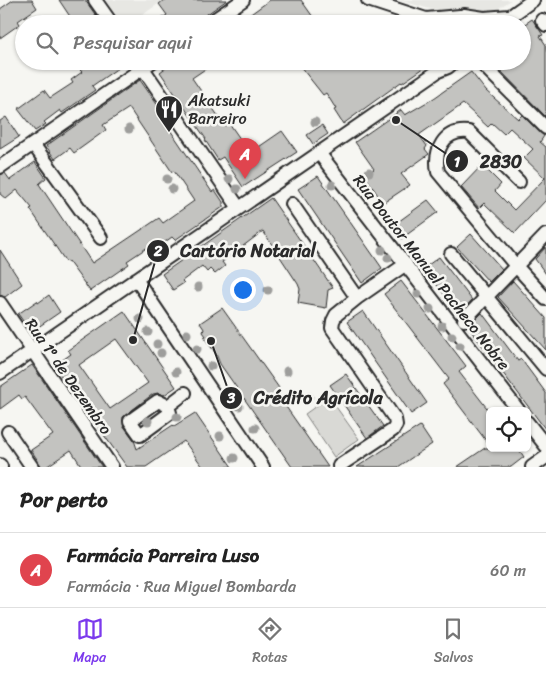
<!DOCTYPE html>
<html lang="pt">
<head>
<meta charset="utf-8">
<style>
	:root { --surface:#fff; --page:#f6f6f6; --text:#222; --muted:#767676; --line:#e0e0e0; --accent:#7c3aed }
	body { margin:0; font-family:Sriracha,sans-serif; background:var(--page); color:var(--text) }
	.controls { position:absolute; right:15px; bottom:15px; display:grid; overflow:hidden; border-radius:8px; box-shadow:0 1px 4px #0004 }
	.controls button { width:45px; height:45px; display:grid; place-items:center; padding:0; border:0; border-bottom:1px solid var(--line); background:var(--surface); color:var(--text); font:25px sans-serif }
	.you { position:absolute; left:242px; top:289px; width:18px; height:18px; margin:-12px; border:4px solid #fff; border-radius:50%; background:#1a73e8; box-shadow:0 0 0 8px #1a73e833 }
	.badge { display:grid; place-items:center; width:32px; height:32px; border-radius:50%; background:var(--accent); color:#fff; font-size:16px; font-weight:700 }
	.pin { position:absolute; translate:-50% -41px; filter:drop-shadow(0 1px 2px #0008) }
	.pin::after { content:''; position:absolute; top:26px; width:18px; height:15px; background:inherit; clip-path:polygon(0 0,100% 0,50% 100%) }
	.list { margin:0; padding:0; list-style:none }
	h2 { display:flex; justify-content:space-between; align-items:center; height:65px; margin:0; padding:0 20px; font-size:21px }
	h2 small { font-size:16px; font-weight:400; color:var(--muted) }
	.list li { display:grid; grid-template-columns:32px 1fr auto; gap:15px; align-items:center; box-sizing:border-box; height:75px; padding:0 20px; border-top:1px solid var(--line) }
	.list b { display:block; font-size:19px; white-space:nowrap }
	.list p { margin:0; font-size:16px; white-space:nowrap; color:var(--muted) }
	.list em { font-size:16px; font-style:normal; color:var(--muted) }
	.icon { flex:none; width:28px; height:28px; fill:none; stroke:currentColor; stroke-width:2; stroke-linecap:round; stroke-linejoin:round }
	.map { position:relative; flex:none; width:546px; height:467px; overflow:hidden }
	.search { position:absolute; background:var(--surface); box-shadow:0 1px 4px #0004; left:15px; right:15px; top:15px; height:55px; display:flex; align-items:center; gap:12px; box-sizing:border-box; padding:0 18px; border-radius:28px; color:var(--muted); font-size:19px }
	.sheet { height:140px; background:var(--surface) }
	nav { display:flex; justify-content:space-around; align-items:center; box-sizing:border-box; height:70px; border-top:1px solid var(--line); background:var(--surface); font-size:14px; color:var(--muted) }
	nav a { display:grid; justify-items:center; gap:2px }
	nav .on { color:var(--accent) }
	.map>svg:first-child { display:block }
	.built { fill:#e7e7e3 }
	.green { fill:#d9d9d5; stroke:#828280 }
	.building { fill:#c3c3c0; stroke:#2b2b2b; fill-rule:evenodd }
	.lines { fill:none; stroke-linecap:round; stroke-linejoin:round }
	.minor-casing { stroke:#2b2b2b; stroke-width:16 }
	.minor { stroke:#f6f6f2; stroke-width:12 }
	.tree { fill:#9e9e9c }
	.labels { text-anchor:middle; stroke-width:5; stroke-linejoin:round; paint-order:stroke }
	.poi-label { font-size:16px; fill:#2b2b2b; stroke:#f6f6f2; text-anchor:start }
	.street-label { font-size:16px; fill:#2b2b2b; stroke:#f6f6f2 }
	.leader { fill:none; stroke:#2b2b2b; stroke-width:2 }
	.callout-dot { fill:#2b2b2b; stroke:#f6f6f2; stroke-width:2 }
	.mark-label { font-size:15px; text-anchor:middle; font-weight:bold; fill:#fff }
	.callout-label { font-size:18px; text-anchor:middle; font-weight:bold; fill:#2b2b2b; stroke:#f6f6f2; stroke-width:5; stroke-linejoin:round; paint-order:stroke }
</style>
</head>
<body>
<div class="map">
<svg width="546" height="467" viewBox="0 0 546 467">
	<rect width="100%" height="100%" fill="#f6f6f2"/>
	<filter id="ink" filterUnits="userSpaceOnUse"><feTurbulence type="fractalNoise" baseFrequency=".02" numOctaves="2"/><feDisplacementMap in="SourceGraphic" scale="10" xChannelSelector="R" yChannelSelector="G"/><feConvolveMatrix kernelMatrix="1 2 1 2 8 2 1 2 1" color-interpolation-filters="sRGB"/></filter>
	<g filter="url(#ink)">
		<path class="built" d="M 105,0 L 164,0 L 129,24 L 122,24 Z
			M 398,0 L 511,0 L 496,10 L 476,11 L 464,8 L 437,11 Z"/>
		<path class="green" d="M 329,397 L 359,439 L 334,457 L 305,414 Z"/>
		<path class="building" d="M 13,0 L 32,0 L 37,8 L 18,21 L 20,24 L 0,38 L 0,9 Z
			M 59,0 L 85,0 L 102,24 L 75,24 Z
			M 164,0 L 227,0 L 193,24 L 154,24 L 167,15 L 159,4 Z
			M 270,0 L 301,0 L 318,24 L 237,24 Z
			M 532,19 L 543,35 L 540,36 L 546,45 L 546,117 L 491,61 L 522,61 L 522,26 Z
			M 93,61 L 128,61 L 92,86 L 95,90 L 62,113 L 60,110 L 44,122 L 46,124 L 35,131 L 18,109 L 44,90 L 50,98 L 73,83 L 71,80 L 82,72 L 80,70 Z
			M 175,61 L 217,61 L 192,78 L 225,126 L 229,123 L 250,153 L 282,131 L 297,152 L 243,187 L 223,157 L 218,160 L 205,140 L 206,139 L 160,72 Z
			M 296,61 L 434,61 L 402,83 L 401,82 L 343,124 L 334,110 L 336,109 L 326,93 L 323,95 Z
			M 471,72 L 486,91 L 518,119 L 522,115 L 544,136 L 540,142 L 546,147 L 546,200 L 515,233 L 484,203 L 479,208 L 461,187 L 482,165 L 501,184 L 495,191 L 514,210 L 545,178 L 524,158 L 533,149 L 510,128 L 504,134 L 492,123 L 488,127 L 463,104 L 419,135 L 427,146 L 425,149 L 429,154 L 401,174 L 410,185 L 383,203 L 365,176 L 374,169 L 355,142 L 401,110 L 405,115 L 434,98 Z
			M 140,80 L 161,110 L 158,112 L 212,192 L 215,190 L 223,202 L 223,207 L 175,240 L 172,237 L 155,249 L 151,245 L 127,261 L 129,264 L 90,291 L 68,261 L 66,262 L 30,209 L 32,208 L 17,190 L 6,199 L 0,194 L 0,175 L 5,173 L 10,180 L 35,162 L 46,178 L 39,184 L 92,263 L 159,218 L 163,223 L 194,201 L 174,171 L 172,172 L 129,108 L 103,125 L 106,130 L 74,153 L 70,148 L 55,159 L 46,146 Z
			M 6,117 L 19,137 L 0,149 L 0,121 Z
			M 322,125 L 328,134 L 313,144 L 307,135 Z
			M 318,176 L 382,268 L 362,283 L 298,189 Z
			M 271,198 L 333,288 L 328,290 L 326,308 L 298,303 L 300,289 L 298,284 L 263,231 L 222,262 L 225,266 L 215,274 L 210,269 L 207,272 L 202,266 L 182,281 L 184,283 L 173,290 L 162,274 Z
			M 428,200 L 438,212 L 401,239 L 391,227 Z
			M 471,234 L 502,269 L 489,282 L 457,247 Z
			M 546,247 L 546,274 L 535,259 Z
			M 0,250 L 22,284 L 5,297 L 0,295 Z
			M 439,257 L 472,300 L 459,314 L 424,268 Z
			M 401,281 L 466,366 L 459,372 L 490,412 L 490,446 L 443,384 L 449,379 L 384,294 Z
			M 513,281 L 546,318 L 546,350 L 498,297 Z
			M 49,295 L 60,312 L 31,332 L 18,314 L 37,301 L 38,303 Z
			M 222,308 L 279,388 L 275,391 L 328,467 L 292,467 L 220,364 L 216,354 L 204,337 L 206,336 L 203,332 L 204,329 L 200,323 Z
			M 124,311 L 176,387 L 164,395 L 158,393 L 153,394 L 123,417 L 123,425 L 134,440 L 137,449 L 173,425 L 174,426 L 195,413 L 232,467 L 203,467 L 184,441 L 146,467 L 127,467 L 54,366 L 71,354 L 68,350 ZM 116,339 L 148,383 L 110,409 L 79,365 Z
			M 363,311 L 427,403 L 411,414 L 347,322 Z
			M 482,313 L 518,361 L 521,359 L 546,393 L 546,430 L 468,327 Z
			M 32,365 L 46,385 L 102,467 L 82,467 L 71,450 L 46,467 L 42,467 L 31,450 L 53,435 L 25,397 L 22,399 L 19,395 L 0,409 L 0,387 Z
			M 346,374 L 383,426 L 367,438 L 330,385 Z
			M 420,426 L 432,444 L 398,467 L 357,467 Z
			M 485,448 L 518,448 L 524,457 L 511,467 L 457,467 Z"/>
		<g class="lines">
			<g class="minor-casing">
				<path id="minor" d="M 95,0 L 112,24
					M 368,0 L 426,19 L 460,16
					M 454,20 L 464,15 L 484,18 L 510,16
					M 505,20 L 533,0
					M 542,20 L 546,25
					M 208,24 L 243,0
					M 138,61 L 239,208
					M 479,61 L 546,128
					M 33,144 L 101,238
					M 319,153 L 519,411
					M 0,167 L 153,61
					M 519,182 L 469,132 C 443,129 434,151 438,172 L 516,266 L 546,299
					M 292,204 L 357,298
					M 451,254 L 546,369
					M 136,279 L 263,467
					M 0,303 L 112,467
					M 464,320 L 546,235
					M 0,373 L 438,71 L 448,67 L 455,61
					M 168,406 L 170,413 L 140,435 L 130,421 L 158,401 L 168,406 L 185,393
					M 527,422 L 546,446
					M 8,432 L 32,467
					M 0,465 L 1,467
					M 339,466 L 393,430 L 396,425 L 395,419 L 332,328 L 333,321 L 336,315 L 357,298 L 406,264
					M 532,467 L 546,457"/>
			</g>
			<use href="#minor" class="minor"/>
		</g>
		<g class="tree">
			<circle cx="315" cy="122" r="4.5"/>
			<circle cx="129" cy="129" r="4.5"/>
			<circle cx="369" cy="172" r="4.5"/>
			<circle cx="167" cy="179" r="4.5"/>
			<circle cx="229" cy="179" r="4.5"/>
			<circle cx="332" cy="185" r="4.5"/>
			<circle cx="172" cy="189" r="4.5"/>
			<circle cx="237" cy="189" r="4.5"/>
			<circle cx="382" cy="250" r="4.5"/>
			<circle cx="388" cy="258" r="4.5"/>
			<circle cx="198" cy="287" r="4.5"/>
			<circle cx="268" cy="290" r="4.5"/>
			<circle cx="418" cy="294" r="4.5"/>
			<circle cx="430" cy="309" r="4.5"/>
			<circle cx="140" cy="319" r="4.5"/>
			<circle cx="442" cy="326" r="4.5"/>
			<circle cx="148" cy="332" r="4.5"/>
			<circle cx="187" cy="334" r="4.5"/>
			<circle cx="452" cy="336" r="4.5"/>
			<circle cx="157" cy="344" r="4.5"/>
			<circle cx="460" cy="346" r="4.5"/>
			<circle cx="197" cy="349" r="4.5"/>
			<circle cx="161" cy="353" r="4.5"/>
			<circle cx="211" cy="366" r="4.5"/>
			<circle cx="287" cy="371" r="4.5"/>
			<circle cx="176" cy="372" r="4.5"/>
			<circle cx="309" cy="397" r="4.5"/>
			<circle cx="239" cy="406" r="4.5"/>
			<circle cx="177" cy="417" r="4.5"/>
			<circle cx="148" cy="421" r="4.5"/>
			<circle cx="255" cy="428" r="4.5"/>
			<circle cx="220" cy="436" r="4.5"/>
			<circle cx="234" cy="458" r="4.5"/>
		</g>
	</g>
	<defs>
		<g id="restaurant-pin" transform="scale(1.4375)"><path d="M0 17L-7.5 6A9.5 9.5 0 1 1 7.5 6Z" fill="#2b2b2b" stroke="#f6f6f2"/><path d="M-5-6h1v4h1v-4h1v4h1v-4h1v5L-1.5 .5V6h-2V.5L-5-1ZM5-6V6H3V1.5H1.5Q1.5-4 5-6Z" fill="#fff"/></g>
	</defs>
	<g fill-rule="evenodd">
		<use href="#restaurant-pin" x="169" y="109"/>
	</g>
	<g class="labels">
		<g class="poi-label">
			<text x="188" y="106">Akatsuki<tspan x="188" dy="18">Barreiro</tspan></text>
		</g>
		<g class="street-label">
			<text transform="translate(432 272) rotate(52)" y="6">Rua Doutor Manuel Pacheco Nobre</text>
			<text transform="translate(69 376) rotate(55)" y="6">Rua 1º de Dezembro</text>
		</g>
	</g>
	<path class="leader" d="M396 120L457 161M133 340L158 251M211 341L231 398"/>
	<g class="callout-dot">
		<circle cx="396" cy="120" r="5"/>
		<circle cx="133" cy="340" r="5"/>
		<circle cx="211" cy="341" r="5"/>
		<circle cx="457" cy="161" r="12"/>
		<circle cx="158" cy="251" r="12"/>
		<circle cx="231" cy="398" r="12"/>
	</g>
	<g class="mark-label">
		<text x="457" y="167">1</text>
		<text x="158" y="256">2</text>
		<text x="231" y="403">3</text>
	</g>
	<g class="callout-label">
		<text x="501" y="168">2830</text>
		<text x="248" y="257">Cartório Notarial</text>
		<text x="318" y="404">Crédito Agrícola</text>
	</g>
</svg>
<div class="controls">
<button><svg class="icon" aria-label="locate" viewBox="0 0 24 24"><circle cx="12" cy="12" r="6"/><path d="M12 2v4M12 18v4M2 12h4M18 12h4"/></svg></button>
</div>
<div class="you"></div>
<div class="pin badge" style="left:245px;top:179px;background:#e0444e">A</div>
<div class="search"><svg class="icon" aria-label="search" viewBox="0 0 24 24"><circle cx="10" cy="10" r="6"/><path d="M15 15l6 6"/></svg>Pesquisar aqui</div>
</div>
<section class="sheet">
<h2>Por perto<small></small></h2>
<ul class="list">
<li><span class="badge" style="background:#e0444e">A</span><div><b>Farmácia Parreira Luso</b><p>Farmácia · Rua Miguel Bombarda</p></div><em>60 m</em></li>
</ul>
</section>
<nav>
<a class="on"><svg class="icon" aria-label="map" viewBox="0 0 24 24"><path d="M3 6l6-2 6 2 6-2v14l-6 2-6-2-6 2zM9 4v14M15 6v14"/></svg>Mapa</a>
<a><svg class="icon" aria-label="directions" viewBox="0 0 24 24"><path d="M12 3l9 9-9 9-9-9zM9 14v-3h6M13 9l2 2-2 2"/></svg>Rotas</a>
<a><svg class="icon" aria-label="saved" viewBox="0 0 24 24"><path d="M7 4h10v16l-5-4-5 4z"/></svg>Salvos</a>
</nav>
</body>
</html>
